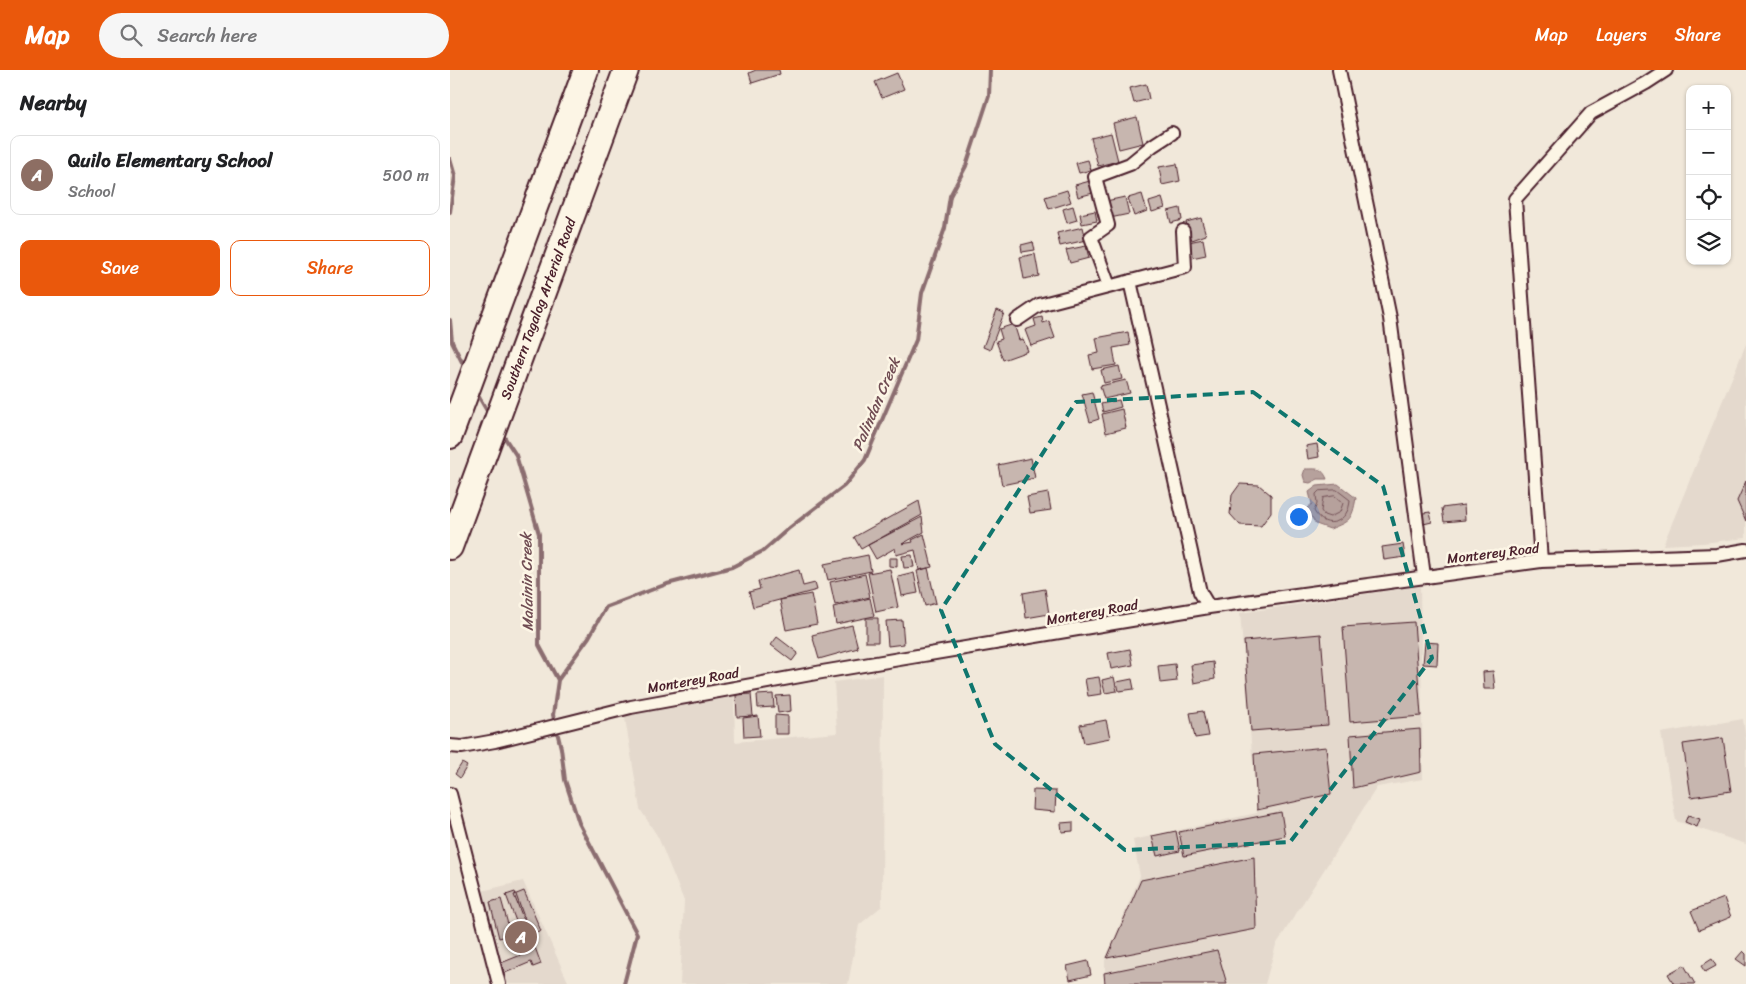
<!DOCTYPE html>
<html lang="en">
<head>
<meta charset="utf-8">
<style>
	:root { --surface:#fff; --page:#f6f6f6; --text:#202124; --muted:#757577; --line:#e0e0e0; --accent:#ea580c }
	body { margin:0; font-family:Sriracha,sans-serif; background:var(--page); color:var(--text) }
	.controls { position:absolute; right:15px; top:15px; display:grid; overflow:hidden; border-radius:10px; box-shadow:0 1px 4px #0004 }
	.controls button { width:45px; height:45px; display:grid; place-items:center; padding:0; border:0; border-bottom:1px solid var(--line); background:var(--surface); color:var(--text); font:25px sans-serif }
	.you { position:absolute; left:848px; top:446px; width:18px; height:18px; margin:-12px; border:4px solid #fff; border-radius:50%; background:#1a73e8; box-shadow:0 0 0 8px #1a73e833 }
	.badge { display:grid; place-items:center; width:32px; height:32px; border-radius:50%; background:var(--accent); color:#fff; font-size:16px; font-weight:700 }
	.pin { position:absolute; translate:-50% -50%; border:2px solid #fff; box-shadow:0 1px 5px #0006 }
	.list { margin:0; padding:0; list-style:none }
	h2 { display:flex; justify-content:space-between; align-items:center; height:65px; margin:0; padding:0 20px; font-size:21px }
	h2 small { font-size:16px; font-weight:400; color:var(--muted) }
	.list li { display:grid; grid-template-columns:32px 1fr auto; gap:15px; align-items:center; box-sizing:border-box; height:80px; margin:0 10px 10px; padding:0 10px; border:1px solid var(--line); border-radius:10px }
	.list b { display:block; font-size:19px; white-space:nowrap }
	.list p { margin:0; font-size:16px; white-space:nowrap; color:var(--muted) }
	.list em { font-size:16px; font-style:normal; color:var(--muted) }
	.actions { display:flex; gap:10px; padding:15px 20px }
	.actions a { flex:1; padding:11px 0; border:1px solid var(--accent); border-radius:10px; text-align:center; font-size:18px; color:var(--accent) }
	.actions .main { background:var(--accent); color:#fff }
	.icon { flex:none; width:28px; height:28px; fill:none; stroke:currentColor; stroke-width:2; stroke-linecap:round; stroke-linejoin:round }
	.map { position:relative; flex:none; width:1296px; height:914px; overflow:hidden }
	header { display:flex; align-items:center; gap:30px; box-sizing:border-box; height:70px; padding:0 25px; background:var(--accent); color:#fff }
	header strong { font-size:24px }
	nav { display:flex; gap:28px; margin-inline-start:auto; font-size:18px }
	.search { width:350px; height:45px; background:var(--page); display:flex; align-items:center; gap:12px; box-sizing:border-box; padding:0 18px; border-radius:28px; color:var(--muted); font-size:19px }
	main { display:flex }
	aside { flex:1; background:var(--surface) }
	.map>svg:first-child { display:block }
	.built { fill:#e4d9cd }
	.water { fill:#b6a19c; stroke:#8b6d6f }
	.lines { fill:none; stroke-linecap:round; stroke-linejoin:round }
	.shore { stroke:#755358; stroke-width:1 }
	.stream { stroke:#8b6d6f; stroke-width:4 }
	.building { fill:#c7b6af; stroke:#4a1f2b }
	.street-casing { stroke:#4a1f2b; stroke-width:16 }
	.highway-casing { stroke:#4a1f2b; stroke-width:28 }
	.street { stroke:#fcf5e5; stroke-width:12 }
	.highway { stroke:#fcf5e5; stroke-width:24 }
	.marked { fill:none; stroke:#0f766e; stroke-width:4; stroke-dasharray:10 6; stroke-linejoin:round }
	.labels { text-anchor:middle; stroke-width:5; stroke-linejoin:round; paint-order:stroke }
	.street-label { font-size:14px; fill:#4a1f2b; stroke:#fcf5e5 }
	.water-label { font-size:15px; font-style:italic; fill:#704c53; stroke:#fcf5e5 }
</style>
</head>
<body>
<header>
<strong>Map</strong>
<div class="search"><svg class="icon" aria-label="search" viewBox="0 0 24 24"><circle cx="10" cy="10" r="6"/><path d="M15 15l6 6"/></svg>Search here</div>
<nav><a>Map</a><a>Layers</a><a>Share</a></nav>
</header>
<main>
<aside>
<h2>Nearby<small></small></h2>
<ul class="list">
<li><span class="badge" style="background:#8d6e63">A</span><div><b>Quilo Elementary School</b><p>School</p></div><em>500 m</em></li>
</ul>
<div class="actions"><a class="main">Save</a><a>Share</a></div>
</aside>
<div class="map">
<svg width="1296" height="914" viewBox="0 0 1296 914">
	<rect width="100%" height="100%" fill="#f1e8da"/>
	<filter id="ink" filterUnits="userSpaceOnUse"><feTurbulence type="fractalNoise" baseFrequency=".02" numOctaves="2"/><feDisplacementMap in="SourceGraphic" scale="10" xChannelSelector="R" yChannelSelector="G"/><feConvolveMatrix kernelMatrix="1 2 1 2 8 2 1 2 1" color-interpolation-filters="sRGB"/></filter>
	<g filter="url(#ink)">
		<path class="built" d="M 1296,274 L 1296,468 L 1253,473 L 1213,475 Z
			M 970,516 L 973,709 L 927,717 L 826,875 L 815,914 L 655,914 L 655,890 L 690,806 L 683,770 L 807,743 L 790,543 Z
			M 433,605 L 432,836 L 409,855 L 398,914 L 230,914 L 234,831 L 208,767 L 190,739 L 174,642 L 284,627 L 285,672 L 387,663 L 384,612 Z
			M 1293,649 L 1296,671 L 1296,774 L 1226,751 L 1211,663 Z
			M 73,811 L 119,914 L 55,914 L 32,821 Z"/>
		<path class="water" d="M 855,399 C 867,399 872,397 877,409 L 868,409 L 860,413 L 855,412 L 853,405 Z
			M 888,414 L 906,428 C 902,450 900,451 880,459 L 866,454 L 856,439 L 862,434 L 859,422 L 867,416 Z"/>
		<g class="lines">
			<path class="shore" d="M 887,420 L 900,430 C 899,452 876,462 864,441 L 867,434 L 866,424 L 869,421 Z
				M 885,426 L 893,433 L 890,442 L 880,447 L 874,445 L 871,441 L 873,428 Z"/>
			<path class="stream" d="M 0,89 L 5,106 L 0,142
				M 0,250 L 2,272 L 16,300
				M 26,322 L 40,346
				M 51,362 L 66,385 L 89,464 L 89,575 L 108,610
				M 174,914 L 187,864 L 129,753 L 115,710 L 111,678 L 103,645 L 108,610 L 139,567 L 156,537 L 217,514 L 282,497 L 313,481 L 338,459 L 394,416 L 415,390 L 466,270 L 472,223 L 495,158 L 500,126 L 516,96 L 539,26 L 540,0"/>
		</g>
		<path class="building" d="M 306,0 L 329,0 L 330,4 L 302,13 L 299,3 Z
			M 447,3 L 454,19 L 432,28 L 425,12 Z
			M 696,14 L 699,29 L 684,33 L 680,18 Z
			M 687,47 L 693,73 L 669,79 L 663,53 Z
			M 661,63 L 668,91 L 648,96 L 641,68 Z
			M 638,90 L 641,100 L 629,103 L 626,93 Z
			M 727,94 L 730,111 L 712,115 L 709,97 Z
			M 640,111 L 643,123 L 628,127 L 625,115 Z
			M 617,120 L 621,132 L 599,139 L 595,127 Z
			M 692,124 L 697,141 L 684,146 L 678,128 Z
			M 675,127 L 679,144 L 660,148 L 656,131 Z
			M 712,128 L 715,138 L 702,142 L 699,132 Z
			M 623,136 L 627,150 L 617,153 L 613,139 Z
			M 730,138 L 732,150 L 721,153 L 718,141 Z
			M 645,141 L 647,151 L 632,154 L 630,144 Z
			M 751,148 L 756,165 L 742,170 L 736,152 Z
			M 633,157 L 636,170 L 610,176 L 607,163 Z
			M 753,169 L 756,185 L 737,189 L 734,173 Z
			M 583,172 L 585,180 L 572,182 L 571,175 Z
			M 636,176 L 639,188 L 620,193 L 616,180 Z
			M 585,184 L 589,206 L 574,209 L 570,187 Z
			M 547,240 L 554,243 L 540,280 L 533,277 Z
			M 592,247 L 593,253 L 599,251 L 605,268 L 581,276 L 575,260 L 586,256 L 584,249 Z
			M 564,254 L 569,270 L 573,269 L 578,281 L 553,290 L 546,271 L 552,269 L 549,259 Z
			M 678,262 L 680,275 L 663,278 L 666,295 L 642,299 L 639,285 L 649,283 L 646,268 Z
			M 669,296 L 672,309 L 654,313 L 651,300 Z
			M 676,310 L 680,323 L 654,329 L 650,316 Z
			M 642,322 L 649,349 L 640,352 L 632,324 Z
			M 669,330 L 671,337 L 653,342 L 651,334 Z
			M 672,339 L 676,358 L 656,363 L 652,344 Z
			M 867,374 L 869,387 L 858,389 L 856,376 Z
			M 581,388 L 585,408 L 552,415 L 548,395 Z
			M 1296,411 L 1296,451 L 1287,431 Z
			M 790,414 L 809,415 L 821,425 L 821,442 L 811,456 L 790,455 L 780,444 L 782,425 Z
			M 598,423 L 601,440 L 580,443 L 577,427 Z
			M 469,431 L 472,445 L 411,479 L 404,467 Z
			M 1014,435 L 1015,450 L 994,452 L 992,438 Z
			M 980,442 L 982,452 L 969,455 L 967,444 Z
			M 472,447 L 474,462 L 452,474 L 463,472 L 462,470 L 474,464 L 482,497 L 469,500 L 465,480 L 446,485 L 445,478 L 426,489 L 418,475 Z
			M 953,474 L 955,487 L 934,490 L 932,477 Z
			M 418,485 L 421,501 L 378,510 L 374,494 Z
			M 462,485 L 464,497 L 454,498 L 452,486 Z
			M 439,488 L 447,488 L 447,497 L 439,496 Z
			M 478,498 L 486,533 L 475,536 L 467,501 Z
			M 440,499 L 448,537 L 426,542 L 418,503 Z
			M 349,500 L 353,516 L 365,513 L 367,520 L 303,537 L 299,522 L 310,519 L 308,511 Z
			M 464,503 L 468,523 L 452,526 L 448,507 Z
			M 415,504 L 420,527 L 385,535 L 380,512 Z
			M 595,519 L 599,544 L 576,548 L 573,523 Z
			M 361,524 L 367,554 L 336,560 L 330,530 Z
			M 420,528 L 424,546 L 386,554 L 383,537 Z
			M 416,548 L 428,548 L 428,572 L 416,572 Z
			M 452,550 L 454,574 L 438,576 L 436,551 Z
			M 964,552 L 971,646 L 900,652 L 893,557 Z
			M 402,555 L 408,578 L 369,589 L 362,565 Z
			M 871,564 L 878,655 L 801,661 L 794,571 Z
			M 327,567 L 348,583 L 342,591 L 321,575 Z
			M 975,572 L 988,573 L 987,595 L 973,594 Z
			M 680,579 L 683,595 L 661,599 L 658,583 Z
			M 763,592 L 765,609 L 744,613 L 741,595 Z
			M 725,594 L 727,611 L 710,613 L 708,596 Z
			M 1043,601 L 1045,619 L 1034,619 L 1033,602 Z
			M 649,607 L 652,624 L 638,626 L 635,609 Z
			M 664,607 L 667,621 L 655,623 L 652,610 Z
			M 682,609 L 684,619 L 669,621 L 667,612 Z
			M 301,624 L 303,646 L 287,647 L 286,625 Z
			M 323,624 L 324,637 L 308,638 L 307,625 Z
			M 340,625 L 341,641 L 328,643 L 326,626 Z
			M 753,641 L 758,666 L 745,668 L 740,643 Z
			M 325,645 L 338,646 L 338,664 L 325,664 Z
			M 308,646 L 310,666 L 294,667 L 293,648 Z
			M 656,650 L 660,668 L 634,673 L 630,655 Z
			M 970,659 L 971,702 L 903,718 L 900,665 Z
			M 1273,668 L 1281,721 L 1241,727 L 1233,674 Z
			M 876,677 L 881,724 L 807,740 L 804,684 Z
			M 12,693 L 17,696 L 10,708 L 5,704 Z
			M 583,720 L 606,721 L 605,742 L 582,740 Z
			M 831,742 L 835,766 L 734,786 L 729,762 Z
			M 1238,745 L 1250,749 L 1247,757 L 1235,752 Z
			M 623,752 L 623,761 L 612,762 L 611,753 Z
			M 726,761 L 730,781 L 707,786 L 702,766 Z
			M 804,787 L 806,859 L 657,888 L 691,810 Z
			M 74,821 L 91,861 L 80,866 L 64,825 Z
			M 65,822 L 91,894 L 83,897 L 81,892 L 55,903 L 51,893 L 76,883 L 70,868 L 72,867 L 56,825 Z
			M 1274,828 L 1281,847 L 1249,860 L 1241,841 Z
			M 51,829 L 61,865 L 49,868 L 40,832 Z
			M 767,880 L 777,914 L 655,914 L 654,903 Z
			M 1293,881 L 1296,884 L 1296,896 L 1286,889 Z
			M 1262,889 L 1266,896 L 1255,902 L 1251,896 Z
			M 638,891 L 641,905 L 620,910 L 617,896 Z
			M 1234,895 L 1245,914 L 1224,914 L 1218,904 Z"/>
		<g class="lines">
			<g class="street-casing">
				<path id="street" d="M 889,0 L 940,248 L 974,506
					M 680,211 L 750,522 L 759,537
					M 659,216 L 641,167 L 658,155 L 645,107 L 680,94 L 702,76 L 722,63
					M 567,250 L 589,235 L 735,197 L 733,161
					M 1091,491 L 1065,129 L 1141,43 L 1196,13 L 1216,0
					M 0,676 L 12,677 L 45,671 L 181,637 L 372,602 L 759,537 L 1091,491 L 1267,485 L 1296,480
					M 0,724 L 49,914"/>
			</g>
			<g class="highway-casing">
				<g id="highway">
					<path d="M 0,366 L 136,0"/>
					<path id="s1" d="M 0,477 L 176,0"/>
				</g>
			</g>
			<use href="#street" class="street"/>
			<use href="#highway" class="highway"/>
		</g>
	</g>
	<path class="marked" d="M 803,322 L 933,416 L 982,588 L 840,772 L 675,780 L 545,674 L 491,540 L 626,332 Z"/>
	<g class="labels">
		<g class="street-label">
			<text dy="5" stroke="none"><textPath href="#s1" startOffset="254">Southern Tagalog Arterial Road</textPath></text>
			<text transform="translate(1043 483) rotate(-7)" y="5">Monterey Road</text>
			<text transform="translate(642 542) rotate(-10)" y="5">Monterey Road</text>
			<text transform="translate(243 610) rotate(-10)" y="5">Monterey Road</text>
		</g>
		<g class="water-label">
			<text transform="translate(426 334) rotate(-67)" y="5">Palindan Creek</text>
			<text transform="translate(77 512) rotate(-91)" y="5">Malainin Creek</text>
		</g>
	</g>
</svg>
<div class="controls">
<button>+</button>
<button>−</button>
<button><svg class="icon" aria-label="locate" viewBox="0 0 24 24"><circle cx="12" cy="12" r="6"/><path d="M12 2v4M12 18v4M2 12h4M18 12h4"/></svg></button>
<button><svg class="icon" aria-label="layers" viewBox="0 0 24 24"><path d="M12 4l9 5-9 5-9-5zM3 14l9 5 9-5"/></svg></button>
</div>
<div class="you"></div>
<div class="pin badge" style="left:71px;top:867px;background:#8d6e63">A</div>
</div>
</main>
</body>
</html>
